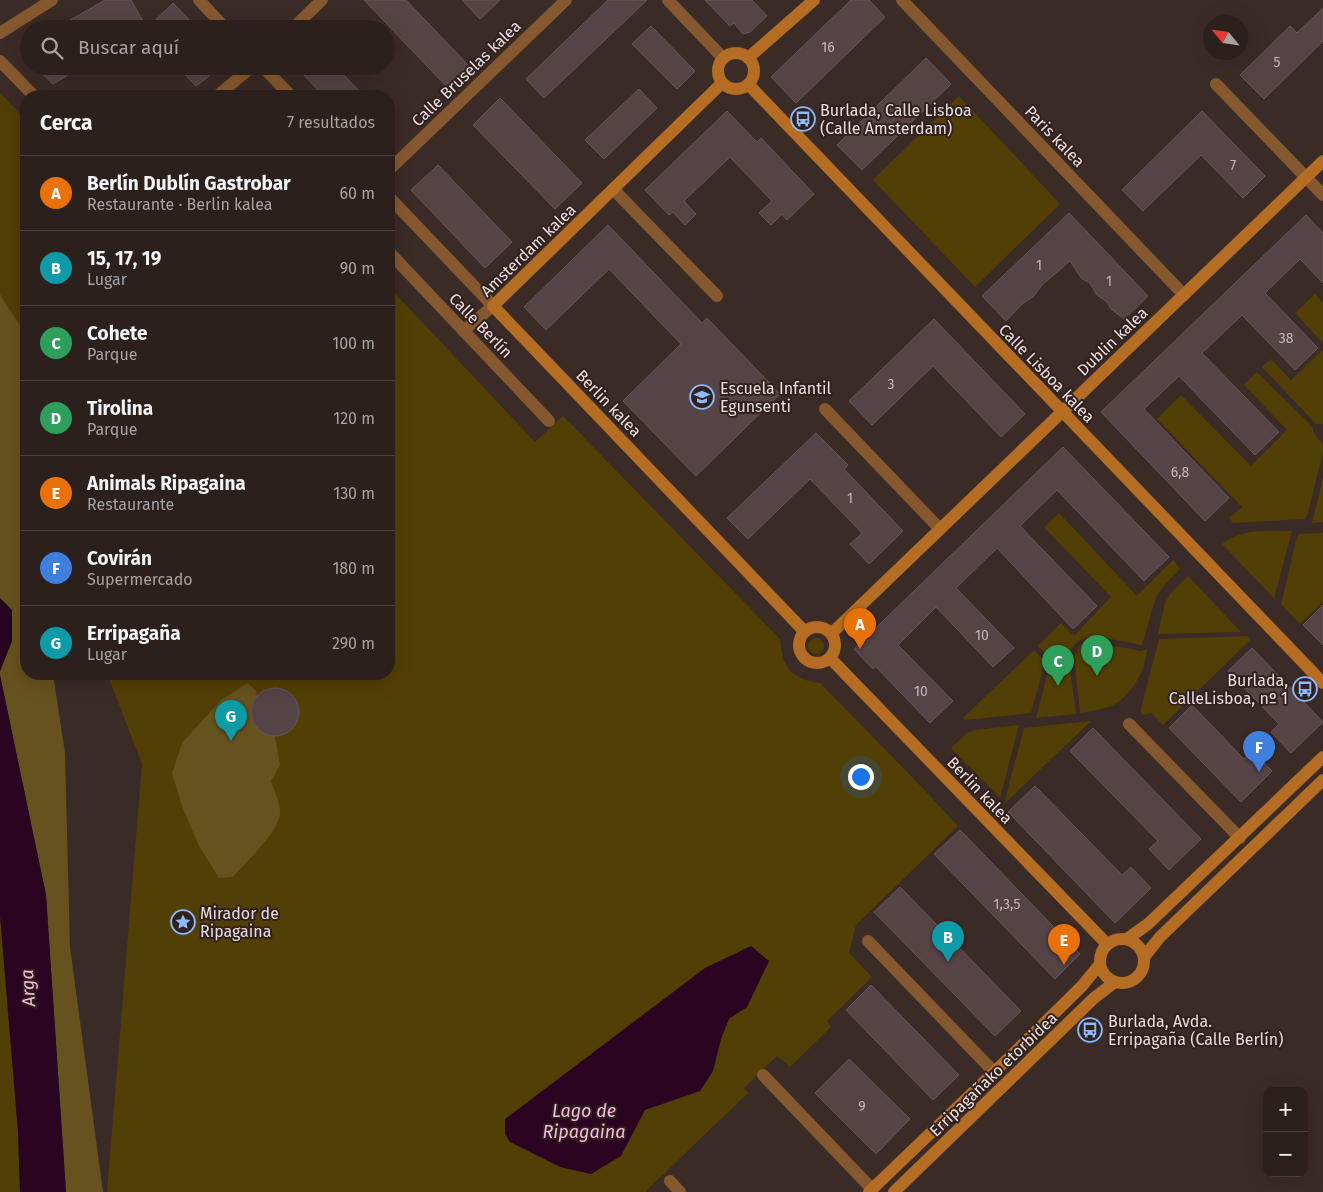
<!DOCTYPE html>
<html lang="es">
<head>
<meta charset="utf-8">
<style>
	:root { --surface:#2c201d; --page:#342826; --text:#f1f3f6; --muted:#a6a3a4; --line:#483e3b; --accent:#2563eb }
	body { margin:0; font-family:"Fira Sans",sans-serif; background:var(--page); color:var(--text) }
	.controls { position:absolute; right:15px; bottom:15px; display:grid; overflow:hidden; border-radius:10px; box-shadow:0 5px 20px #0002 }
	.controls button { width:45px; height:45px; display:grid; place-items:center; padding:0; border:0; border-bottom:1px solid var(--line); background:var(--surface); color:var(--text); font:25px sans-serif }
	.compass { position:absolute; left:1203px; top:15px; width:45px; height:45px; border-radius:50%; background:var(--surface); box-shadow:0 5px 20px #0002; rotate:299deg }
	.you { position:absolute; left:860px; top:776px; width:18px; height:18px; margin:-12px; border:4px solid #fff; border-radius:50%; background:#1a73e8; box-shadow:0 0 0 8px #1a73e833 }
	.badge { display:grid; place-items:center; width:32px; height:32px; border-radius:50%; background:var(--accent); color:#fff; font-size:16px; font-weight:700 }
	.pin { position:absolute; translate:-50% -41px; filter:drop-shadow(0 1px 2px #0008) }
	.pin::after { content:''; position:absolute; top:26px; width:18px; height:15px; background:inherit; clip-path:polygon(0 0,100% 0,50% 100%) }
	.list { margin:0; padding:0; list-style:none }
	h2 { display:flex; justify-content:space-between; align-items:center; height:65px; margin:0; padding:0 20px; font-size:21px }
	h2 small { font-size:16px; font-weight:400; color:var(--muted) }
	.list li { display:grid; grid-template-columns:32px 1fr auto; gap:15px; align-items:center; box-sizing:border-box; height:75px; padding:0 20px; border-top:1px solid var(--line) }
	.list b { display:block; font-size:19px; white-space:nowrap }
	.list p { margin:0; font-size:16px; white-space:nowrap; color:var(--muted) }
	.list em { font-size:16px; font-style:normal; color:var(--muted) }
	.icon { flex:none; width:28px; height:28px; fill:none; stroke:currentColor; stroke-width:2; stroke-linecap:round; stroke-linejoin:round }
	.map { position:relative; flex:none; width:1323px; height:1192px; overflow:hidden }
	.search { position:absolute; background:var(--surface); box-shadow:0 5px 20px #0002; left:20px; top:20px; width:375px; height:55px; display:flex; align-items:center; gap:12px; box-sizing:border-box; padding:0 18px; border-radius:28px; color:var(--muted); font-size:19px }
	.panel { position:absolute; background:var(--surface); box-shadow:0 5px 20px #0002; left:20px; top:90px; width:375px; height:590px; border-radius:20px }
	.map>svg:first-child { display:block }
	.green { fill:#523f05 }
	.forest { fill:#66521e }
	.water { fill:#2a0420 }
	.building { fill:#554346; stroke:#695659 }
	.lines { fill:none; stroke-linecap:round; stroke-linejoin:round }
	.street { stroke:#86582f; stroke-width:12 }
	.secondary { stroke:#b56c23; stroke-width:12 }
	.labels { text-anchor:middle; stroke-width:4; stroke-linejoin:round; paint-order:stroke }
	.number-label { font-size:14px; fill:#c4b7b6 }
	.street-label { font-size:16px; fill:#e9dedc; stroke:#31211e }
	.poi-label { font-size:16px; fill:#e9dedc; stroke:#31211e; text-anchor:start }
	.water-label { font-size:18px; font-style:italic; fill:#fab9e3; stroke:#31211e }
</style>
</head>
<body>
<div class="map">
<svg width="1323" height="1192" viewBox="0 0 1323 1192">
	<rect width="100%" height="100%" fill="#3b2b27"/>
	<path class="green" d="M 0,93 L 26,120 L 26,335 L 0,294 Z
		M 959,96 L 1060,204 L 975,287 L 873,180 Z
		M 389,287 L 535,442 L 563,416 L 780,639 C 782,668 791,679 820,683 L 914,779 L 958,826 L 860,921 L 856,925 L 849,953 L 872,977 L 827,1021 L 831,1027 L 790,1067 L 777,1056 L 744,1088 L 748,1093 L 646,1191 L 647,1192 L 107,1192 L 142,764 L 110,681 L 109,674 L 389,674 Z
		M 1315,294 L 1323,303 L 1323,343 L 1295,313 Z
		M 1323,350 L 1323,424 L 1316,424 L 1262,367 L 1271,359 L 1291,380 Z
		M 1257,372 L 1313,428 L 1313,432 L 1323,445 L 1323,452 L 1308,513 L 1305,519 L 1233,523 L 1229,518 L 1242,507 L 1157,419 L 1181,395 L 1251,466 L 1287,430 L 1244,385 Z
		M 1323,478 L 1323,522 L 1312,523 Z
		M 1059,513 L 1137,596 L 1173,560 L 1180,569 L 1162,588 L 1156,597 L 1142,645 L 1094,636 C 1085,637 1075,641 1071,650 C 1067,659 1075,701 1076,714 L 1036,718 L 1051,659 L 1038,646 L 1061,623 L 1074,636 L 1111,597 L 1044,527 Z
		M 1292,531 L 1274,598 L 1222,544 C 1243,528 1267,531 1292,531 Z
		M 1323,533 L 1323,602 L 1300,624 L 1281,604 L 1297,536 L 1299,534 Z
		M 1188,576 L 1241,632 L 1158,634 L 1165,603 L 1170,594 Z
		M 1247,636 L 1250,640 L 1163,725 L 1151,713 L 1142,715 L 1141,709 L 1159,639 Z
		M808 646a8 8 0 1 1 16 0a8 8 0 1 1-16 0Z
		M 1091,641 L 1140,651 L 1147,649 C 1146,670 1131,697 1111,706 C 1101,710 1090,711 1080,713 L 1074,657 L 1081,644 Z
		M 1034,650 L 1045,661 L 1031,713 L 965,720 L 963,718 Z
		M 1091,721 L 1004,804 L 1024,728 Z
		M 1019,725 L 1000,798 L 951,748 L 967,733 L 976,730 Z
		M 0,915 L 18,1132 L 20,1192 L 0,1192 Z"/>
	<path class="forest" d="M 0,294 L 26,335 L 26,674 L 53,674 L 65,753 L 70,947 L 103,1192 L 66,1192 L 46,895 L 0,675 L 0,671 L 12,641 L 12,610 L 0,598 Z
		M 248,683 L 256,691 L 257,696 C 246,714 254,733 275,736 L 280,765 L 271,781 C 274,791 281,804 280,815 C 277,833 246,862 233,877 L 219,878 L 198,844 L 182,806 L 172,773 L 182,743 L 221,700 Z"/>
	<path class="water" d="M 0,598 L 12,610 L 12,641 L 0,671 Z
		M 0,675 L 46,895 L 66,1192 L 20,1192 L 18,1132 L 0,915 Z
		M 751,946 L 769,961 L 747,1007 L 729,1019 L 721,1039 L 713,1071 L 700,1091 L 645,1110 L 621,1156 L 591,1174 L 560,1167 L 510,1142 L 505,1134 L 505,1119 L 705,968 Z"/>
	<path class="building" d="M 105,0 L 131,0 L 147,28 L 173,3 L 198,29 L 55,29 Z
		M 364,0 L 406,0 L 471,68 L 449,89 Z
		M 462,0 L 500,0 L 480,19 Z
		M 608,0 L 647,0 L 544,98 L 526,79 Z
		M 705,0 L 752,0 L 767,16 L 750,32 L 743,34 L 734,23 L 730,26 Z
		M 851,0 L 869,0 L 885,17 L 796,103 L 771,77 Z
		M 1323,8 L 1323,41 L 1264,99 L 1240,75 L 1290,26 L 1297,33 Z
		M 651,26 L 695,71 L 677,89 L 632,44 Z
		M 926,58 L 951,84 L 862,170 L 837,145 Z
		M 34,66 L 83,66 L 53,84 Z
		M 177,66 L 222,66 L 196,86 Z
		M 295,66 L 335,66 L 364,96 L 324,96 Z
		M 639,89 L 657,108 L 604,159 L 585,140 Z
		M 500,98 L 582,183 L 555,209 L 473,125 Z
		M 727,111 L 757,142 L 761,138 L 814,194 L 787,220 L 782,214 L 771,225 L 759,213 L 772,201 L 730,157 L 684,201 L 696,214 L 685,225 L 673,212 L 669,215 L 645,190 Z
		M 1202,111 L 1265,176 L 1243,198 L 1201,155 L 1143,211 L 1122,190 Z
		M 438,165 L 512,242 L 485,268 L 411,190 Z
		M 1069,213 L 1148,296 L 1124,319 L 1111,309 L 1107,302 L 1097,295 L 1089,282 L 1082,279 L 1070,261 L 1042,285 L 1033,297 L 1022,304 L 1006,321 L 982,296 Z
		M 1306,215 L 1323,233 L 1323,283 L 1300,259 L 1265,293 L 1318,348 L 1295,370 L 1242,315 L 1202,353 L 1279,432 L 1255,455 L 1179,376 L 1144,409 L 1229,498 L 1205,521 L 1101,412 Z
		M 608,225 L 702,323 L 707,318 L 780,394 L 696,476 L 623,401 L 681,344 L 609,269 L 546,330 L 524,307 Z
		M 934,319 L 1025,414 L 1001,437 L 933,366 L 872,425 L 849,401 Z
		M 816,433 L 848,465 L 844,469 L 903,531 L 869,564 L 850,544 L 862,533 L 810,479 L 748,539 L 727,518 Z
		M 1063,447 L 1169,557 L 1144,581 L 1057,490 L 1020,526 L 1097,606 L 1073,629 L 997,548 L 956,588 L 1014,648 L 993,667 L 936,607 L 898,645 L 953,701 L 930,723 L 875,666 L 873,669 L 854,649 Z
		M 1323,605 L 1323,645 L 1303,625 Z
		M 1252,648 L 1323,722 L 1291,753 L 1271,732 L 1279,724 L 1228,671 Z
		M251 712a24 24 0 1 1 48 0a24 24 0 1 1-48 0Z
		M 1192,705 L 1244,759 L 1252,750 L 1272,771 L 1241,802 L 1169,728 Z
		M 1093,728 L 1201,839 L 1169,870 L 1149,849 L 1158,841 L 1070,751 Z
		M 1035,786 L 1122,875 L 1131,867 L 1151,888 L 1115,923 L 1008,812 Z
		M 960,830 L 1080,954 L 1055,979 L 934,854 Z
		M 900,887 L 1021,1011 L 995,1036 L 874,912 Z
		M 871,985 L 959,1075 L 933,1100 L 846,1010 Z
		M 849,1059 L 910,1119 L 876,1154 L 815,1093 Z"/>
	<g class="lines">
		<path class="street" d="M 199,0 L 226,29
			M 668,0 L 723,58
			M 902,0 L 1184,295
			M 292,29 L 322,0
			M 0,33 L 52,0
			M 0,61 L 34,96
			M 262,66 L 291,96
			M 1216,84 L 1323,195
			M 217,96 L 253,66
			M 389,170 L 566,0
			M 613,189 L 717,296
			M 389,197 L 493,306 L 463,331
			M 389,252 L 549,421
			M 825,409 L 940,529
			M 1129,724 L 1240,838
			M 868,941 L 994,1072
			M 763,1075 L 872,1189
			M 670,1181 L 680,1192"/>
		<path class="secondary" d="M718 71a18 18 0 1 1 36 0a18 18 0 1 1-36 0Z
			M 748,58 L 814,0
			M 722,83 L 493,306 L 805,632
			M 748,84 L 1323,683
			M799 645a18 18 0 1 1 36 0a18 18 0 1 1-36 0Z
			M 831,634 L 1323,161
			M 830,658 L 1107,944
			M 1127,939 L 1148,924 L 1323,757
			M1100 961a22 22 0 1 1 44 0a22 22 0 1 1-44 0Z
			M 1144,957 L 1160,937 L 1323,780
			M 869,1192 L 1013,1054 L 1082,986 L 1100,964
			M 894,1192 L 1094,998 L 1115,982"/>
	</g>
	<defs>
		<g id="bus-ring" transform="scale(1.25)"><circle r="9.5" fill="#31211e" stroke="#8eb9fd" stroke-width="1.5"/><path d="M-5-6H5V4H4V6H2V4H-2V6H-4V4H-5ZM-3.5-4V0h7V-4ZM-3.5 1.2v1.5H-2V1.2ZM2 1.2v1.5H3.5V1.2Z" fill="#8eb9fd"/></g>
		<g id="school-ring" transform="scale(1.25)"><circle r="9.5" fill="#31211e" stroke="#8eb9fd" stroke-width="1.5"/><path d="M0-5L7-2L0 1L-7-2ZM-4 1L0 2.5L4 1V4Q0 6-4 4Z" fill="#8eb9fd"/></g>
		<g id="sight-ring" transform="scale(1.25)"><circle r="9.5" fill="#31211e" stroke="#8eb9fd" stroke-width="1.5"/><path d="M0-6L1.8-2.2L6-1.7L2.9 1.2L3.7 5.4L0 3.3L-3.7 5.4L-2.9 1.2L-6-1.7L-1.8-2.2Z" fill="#8eb9fd"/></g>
	</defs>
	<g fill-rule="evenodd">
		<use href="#bus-ring" x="803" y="119"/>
		<use href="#school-ring" x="702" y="397"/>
		<use href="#bus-ring" x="1305" y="689"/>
		<use href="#sight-ring" x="183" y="922"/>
		<use href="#bus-ring" x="1090" y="1030"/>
	</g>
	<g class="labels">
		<g class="number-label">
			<text x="828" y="52">16</text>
			<text x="1277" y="67">5</text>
			<text x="1233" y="170">7</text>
			<text x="1039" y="270">1</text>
			<text x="1109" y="286">1</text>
			<text x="1286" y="343">38</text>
			<text x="891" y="389">3</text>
			<text x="1180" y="477">6,8</text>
			<text x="850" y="503">1</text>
			<text x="982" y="640">10</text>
			<text x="921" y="696">10</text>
			<text x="1007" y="909">1,3,5</text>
			<text x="862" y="1111">9</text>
		</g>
		<g class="street-label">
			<text transform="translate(466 73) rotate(-44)" y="6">Calle Bruselas kalea</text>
			<text transform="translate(1055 136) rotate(46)" y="6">Paris kalea</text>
			<text transform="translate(528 250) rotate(-44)" y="6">Amsterdam kalea</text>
			<text transform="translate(481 325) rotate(46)" y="6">Calle Berlín</text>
			<text transform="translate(1112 341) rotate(-44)" y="6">Dublin kalea</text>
			<text transform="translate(1047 373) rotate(46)" y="6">Calle Lisboa kalea</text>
			<text transform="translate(609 403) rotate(46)" y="6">Berlin kalea</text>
			<text transform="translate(980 790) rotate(46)" y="6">Berlin kalea</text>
			<text transform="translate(993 1074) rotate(-44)" y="6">Erripagañako etorbidea</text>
		</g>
		<g class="poi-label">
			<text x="820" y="116">Burlada, Calle Lisboa<tspan x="820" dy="18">(Calle Amsterdam)</tspan></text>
			<text x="720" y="394">Escuela Infantil<tspan x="720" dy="18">Egunsenti</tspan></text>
			<text x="1288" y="686" text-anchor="end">Burlada,<tspan x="1288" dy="18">CalleLisboa, nº 1</tspan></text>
			<text x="200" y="919">Mirador de<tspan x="200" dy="18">Ripagaina</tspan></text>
			<text x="1108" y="1027">Burlada, Avda.<tspan x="1108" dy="18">Erripagaña (Calle Berlín)</tspan></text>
		</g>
		<g class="water-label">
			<text transform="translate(28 988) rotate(-94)" y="6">Arga</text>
			<text x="584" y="1117">Lago de<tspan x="584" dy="21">Ripagaina</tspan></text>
		</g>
	</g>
</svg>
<div class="controls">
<button>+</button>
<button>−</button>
</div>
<svg class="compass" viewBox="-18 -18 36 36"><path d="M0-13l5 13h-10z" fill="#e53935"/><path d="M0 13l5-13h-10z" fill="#a6a3a4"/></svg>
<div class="you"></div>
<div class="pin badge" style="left:860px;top:649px;background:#e8710a">A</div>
<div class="pin badge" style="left:948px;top:962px;background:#0f9aa8">B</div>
<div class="pin badge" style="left:1058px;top:686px;background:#2e9e5b">C</div>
<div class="pin badge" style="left:1097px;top:676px;background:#2e9e5b">D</div>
<div class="pin badge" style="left:1064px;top:965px;background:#e8710a">E</div>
<div class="pin badge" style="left:1259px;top:772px;background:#3f7fe0">F</div>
<div class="pin badge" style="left:231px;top:741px;background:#0f9aa8">G</div>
<div class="search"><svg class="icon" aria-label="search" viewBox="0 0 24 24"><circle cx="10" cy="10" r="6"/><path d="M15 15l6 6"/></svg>Buscar aquí</div>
<section class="panel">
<h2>Cerca<small>7 resultados</small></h2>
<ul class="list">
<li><span class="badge" style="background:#e8710a">A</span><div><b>Berlín Dublín Gastrobar</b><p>Restaurante · Berlin kalea</p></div><em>60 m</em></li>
<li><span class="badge" style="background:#0f9aa8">B</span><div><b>15, 17, 19</b><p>Lugar</p></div><em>90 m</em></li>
<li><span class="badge" style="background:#2e9e5b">C</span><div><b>Cohete</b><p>Parque</p></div><em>100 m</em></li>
<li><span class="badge" style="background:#2e9e5b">D</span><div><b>Tirolina</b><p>Parque</p></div><em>120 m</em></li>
<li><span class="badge" style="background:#e8710a">E</span><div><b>Animals Ripagaina</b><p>Restaurante</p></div><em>130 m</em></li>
<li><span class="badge" style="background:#3f7fe0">F</span><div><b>Covirán</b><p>Supermercado</p></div><em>180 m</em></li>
<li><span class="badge" style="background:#0f9aa8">G</span><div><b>Erripagaña</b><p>Lugar</p></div><em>290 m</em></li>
</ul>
</section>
</div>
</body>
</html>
